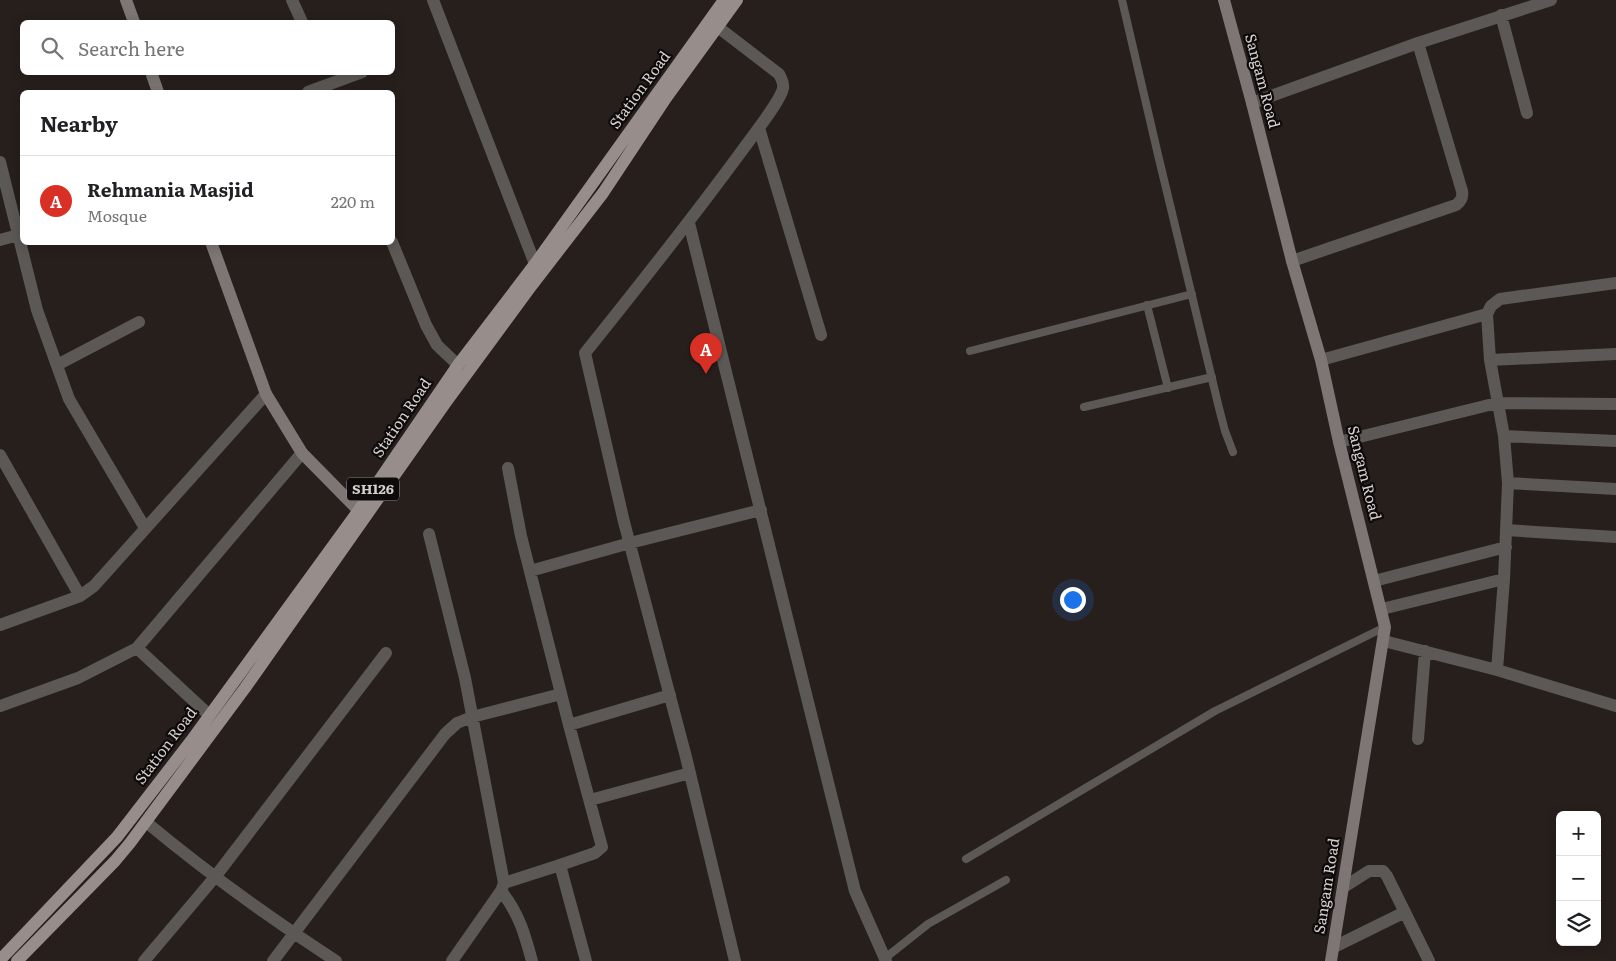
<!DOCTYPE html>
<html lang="en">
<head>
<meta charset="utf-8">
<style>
	:root { --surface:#fff; --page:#f2f2f2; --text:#202124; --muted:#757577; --line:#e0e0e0; --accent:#d93025 }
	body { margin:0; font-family:Literata,serif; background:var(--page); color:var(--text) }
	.controls { position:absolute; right:15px; bottom:15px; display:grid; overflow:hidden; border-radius:8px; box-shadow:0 2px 12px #0003 }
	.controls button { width:45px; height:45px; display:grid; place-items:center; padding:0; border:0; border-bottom:1px solid var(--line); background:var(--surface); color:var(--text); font:25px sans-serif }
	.you { position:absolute; left:1072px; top:599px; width:18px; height:18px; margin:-12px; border:4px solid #fff; border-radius:50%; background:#1a73e8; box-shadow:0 0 0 8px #1a73e833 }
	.badge { display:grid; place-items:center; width:32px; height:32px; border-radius:50%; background:var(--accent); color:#fff; font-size:16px; font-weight:700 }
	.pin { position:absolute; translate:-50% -41px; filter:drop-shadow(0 1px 2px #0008) }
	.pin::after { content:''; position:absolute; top:26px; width:18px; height:15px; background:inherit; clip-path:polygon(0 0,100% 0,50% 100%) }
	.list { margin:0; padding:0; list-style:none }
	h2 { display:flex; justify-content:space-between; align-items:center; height:65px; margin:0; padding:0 20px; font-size:21px }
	h2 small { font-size:16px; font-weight:400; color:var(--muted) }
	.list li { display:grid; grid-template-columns:32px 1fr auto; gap:15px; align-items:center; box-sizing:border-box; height:90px; padding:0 20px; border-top:1px solid var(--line) }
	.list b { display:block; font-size:19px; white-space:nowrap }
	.list p { margin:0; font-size:16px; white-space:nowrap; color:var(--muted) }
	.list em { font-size:16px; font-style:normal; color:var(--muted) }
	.icon { flex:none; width:28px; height:28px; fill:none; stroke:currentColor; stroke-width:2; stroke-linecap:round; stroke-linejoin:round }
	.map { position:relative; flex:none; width:1616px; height:961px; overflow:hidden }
	.search { position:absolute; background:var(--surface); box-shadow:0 2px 12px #0003; left:20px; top:20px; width:375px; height:55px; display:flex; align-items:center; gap:12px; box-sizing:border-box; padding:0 18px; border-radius:8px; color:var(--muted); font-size:19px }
	.panel { position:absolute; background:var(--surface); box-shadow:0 2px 12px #0003; left:20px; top:90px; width:375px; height:155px; border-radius:8px }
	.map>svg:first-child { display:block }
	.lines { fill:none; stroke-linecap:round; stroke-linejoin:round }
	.lane { stroke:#5c5856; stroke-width:8 }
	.street { stroke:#5c5856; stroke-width:12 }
	.secondary { stroke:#7d7674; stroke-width:12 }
	.primary { stroke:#978e8b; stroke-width:12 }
	.labels { text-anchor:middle; stroke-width:4.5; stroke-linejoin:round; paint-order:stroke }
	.shield { fill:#0d0a09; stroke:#999593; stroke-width:1 }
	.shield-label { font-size:14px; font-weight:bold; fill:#d5d0ce }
	.street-label { font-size:15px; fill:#d5d0ce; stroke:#0d0a09 }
</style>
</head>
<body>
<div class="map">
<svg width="1616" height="961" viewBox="0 0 1616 961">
	<rect width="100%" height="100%" fill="#271f1c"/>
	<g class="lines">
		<path class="lane" d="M 1122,0 L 1159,159 L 1219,408 L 1225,431 L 1233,452
			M 1147,305 L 1168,388
			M 970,351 L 1192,294
			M 1084,407 L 1212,377
			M 966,859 L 1215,711 L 1385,627
			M 884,959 L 928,924 L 1006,880"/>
		<path class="street" d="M 292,0 L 302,22
			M 433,0 L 535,264
			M 1501,15 L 1527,113
			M 710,21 L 779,74 C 781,78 784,83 783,88 C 781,101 750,139 741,152 C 691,220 638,287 585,353 L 624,522 L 686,757 L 735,961
			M 308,92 L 362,72
			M 1252,103 L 1418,43 L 1551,0
			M 759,128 L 821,335
			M 0,162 L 37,310 L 69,399 L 145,528
			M 689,223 L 855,891 L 886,961
			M 0,240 L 22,234
			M 392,242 L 426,325 L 437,345 L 458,365
			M 1292,261 L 1456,205 C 1461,201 1463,198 1462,191 L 1418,43
			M 1321,360 L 1487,314
			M 1490,360 L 1616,354
			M 57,365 L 139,322
			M 1504,436 L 1616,441
			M 1339,442 L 1497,403 L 1616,404
			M 0,455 L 80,596
			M 508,468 L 521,536 L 569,725 L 602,847 L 595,853 L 560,865 L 586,961
			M 1508,483 L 1616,489
			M 1506,530 L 1616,537
			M 429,534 L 465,678 L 504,883 L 501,891 L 452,961
			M 530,571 L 630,543 L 761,510
			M 1374,581 L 1506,547
			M 1382,609 L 1504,579
			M 0,625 L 80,596 L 94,586 L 266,394
			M 1384,641 L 1497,670 L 1616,706
			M 137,648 L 209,715
			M 1497,670 L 1504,579 L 1508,483 L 1504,436 L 1490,360 L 1487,314 L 1491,306 L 1500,299 L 1616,283
			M 0,706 L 78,678 L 137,648 L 302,453
			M 569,725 L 670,695
			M 1418,739 L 1425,651
			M 590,800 L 690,773
			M 146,822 C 206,872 270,918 336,961
			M 504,883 L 560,865
			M 1344,887 L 1369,871 L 1383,871 L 1387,876 L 1429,961
			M 501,891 C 519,913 525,935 532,961
			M 1334,947 L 1405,912
			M 144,961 L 215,877 L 386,653
			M 273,961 L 445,734 L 457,723 L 472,717 L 561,694"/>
		<path class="secondary" d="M 126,0 L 134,22
			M 1224,0 L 1252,103 L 1292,261 L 1321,360 L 1339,442 L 1385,627 L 1331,961
			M 151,72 L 158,92
			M 211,242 L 266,394 L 302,453 L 365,517"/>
		<path class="primary" d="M 0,960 L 117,837 L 191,741 L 359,510 L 458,365 L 535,264 L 724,0
			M 17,961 L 115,861 L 130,843 L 245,688 L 446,402 L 532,285 L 603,193 L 666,98 L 737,0"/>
	</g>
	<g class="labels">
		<rect class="shield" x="347" y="477.5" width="52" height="23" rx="4"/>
		<g class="shield-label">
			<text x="373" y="494">SH126</text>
		</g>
		<g class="street-label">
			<text transform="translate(1262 81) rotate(75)" y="5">Sangam Road</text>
			<text transform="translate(640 90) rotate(-54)" y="5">Station Road</text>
			<text transform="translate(402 418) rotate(-56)" y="5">Station Road</text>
			<text transform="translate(1364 473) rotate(76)" y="5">Sangam Road</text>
			<text transform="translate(166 746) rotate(-53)" y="5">Station Road</text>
			<text transform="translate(1327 886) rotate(-81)" y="5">Sangam Road</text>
		</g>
	</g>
</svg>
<div class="controls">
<button>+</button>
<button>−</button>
<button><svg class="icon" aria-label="layers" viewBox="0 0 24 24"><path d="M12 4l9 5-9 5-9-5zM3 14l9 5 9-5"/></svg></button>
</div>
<div class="you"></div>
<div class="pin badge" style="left:706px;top:374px">A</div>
<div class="search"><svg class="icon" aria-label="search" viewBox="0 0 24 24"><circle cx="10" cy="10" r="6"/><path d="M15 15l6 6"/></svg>Search here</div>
<section class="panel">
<h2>Nearby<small></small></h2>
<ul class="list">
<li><span class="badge">A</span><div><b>Rehmania Masjid</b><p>Mosque</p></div><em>220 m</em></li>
</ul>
</section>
</div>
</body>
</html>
